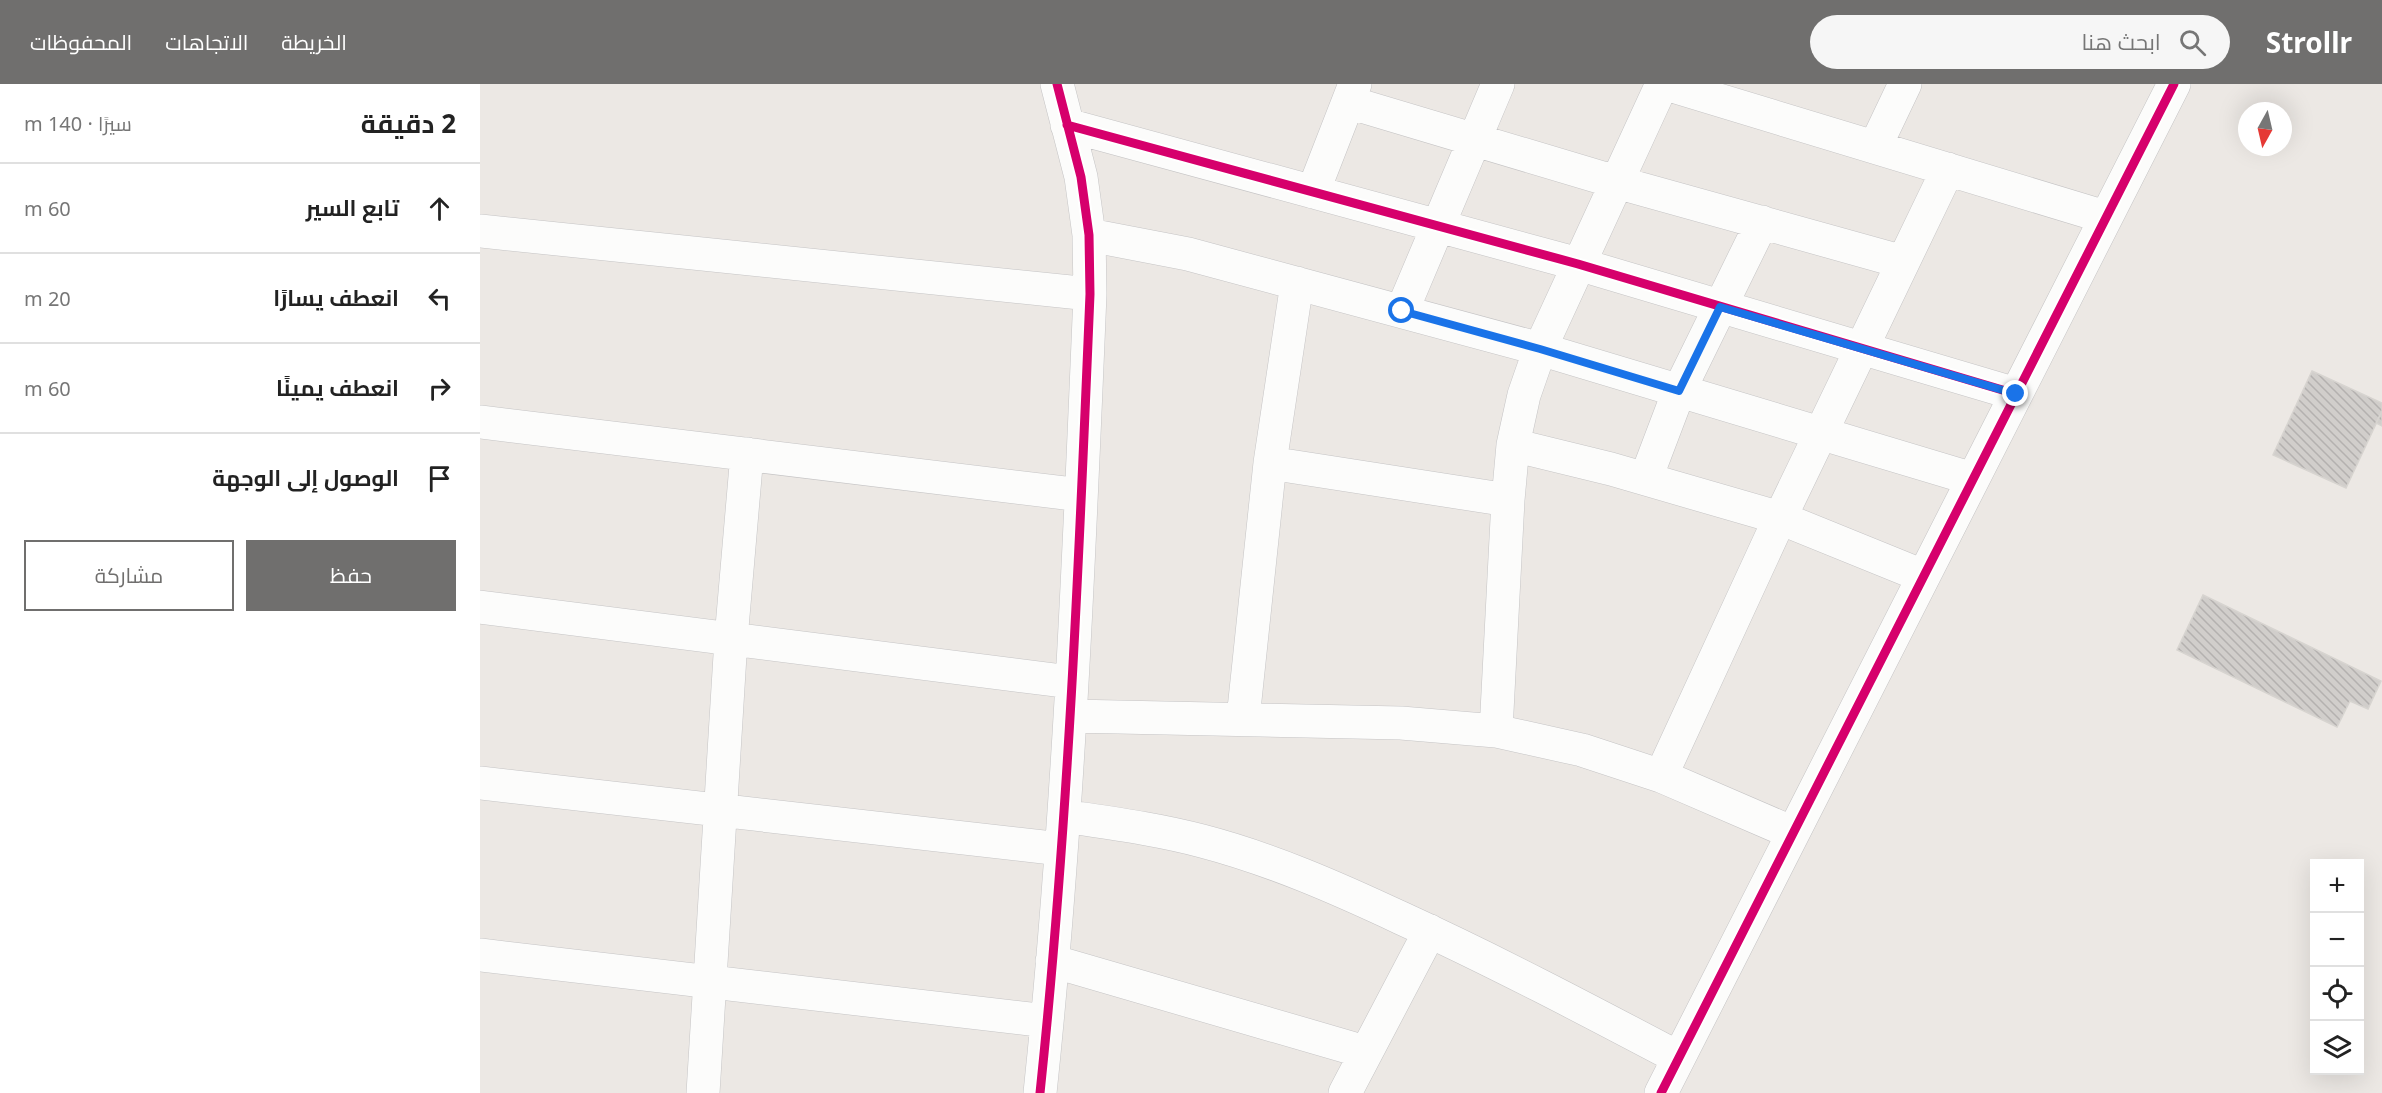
<!DOCTYPE html>
<html lang="ar">
<head>
<meta charset="utf-8">
<style>
	:root { --surface:#fff; --page:#f6f6f6; --text:#222; --muted:#767676; --line:#e0e0e0; --accent:#706f6e }
	body { margin:0; font-family:"Noto Sans",Cairo,sans-serif; background:var(--page); color:var(--text); direction:rtl }
	.controls { position:absolute; right:18px; bottom:18px; display:grid; overflow:hidden; border-radius:0px; box-shadow:0 6px 24px #0002 }
	.controls button { width:54px; height:54px; display:grid; place-items:center; padding:0; border:0; border-bottom:2px solid var(--line); background:var(--surface); color:var(--text); font:30px sans-serif }
	.compass { position:absolute; left:1758px; top:18px; width:54px; height:54px; border-radius:50%; background:var(--surface); box-shadow:0 6px 24px #0002; rotate:188deg }
	.stop { position:absolute; width:18px; height:18px; margin:-14px; border:4px solid #1a73e8; border-radius:50%; background:#fff }
	.stop.end { background:#1a73e8; border-color:#fff; box-shadow:0 2px 6px #0008 }
	.list { margin:0; padding:0; list-style:none }
	h2 { display:flex; justify-content:space-between; align-items:center; height:78px; margin:0; padding:0 24px; font-size:26px }
	h2 small { font-size:20px; font-weight:400; color:var(--muted) }
	.list li { display:grid; grid-template-columns:39px 1fr auto; gap:18px; align-items:center; box-sizing:border-box; height:90px; padding:0 24px; border-top:2px solid var(--line) }
	.list b { display:block; font-size:22px; white-space:nowrap }
	.list em { font-size:20px; font-style:normal; color:var(--muted) }
	.actions { display:flex; gap:12px; padding:18px 24px }
	.actions a { flex:1; padding:14px 0; border:2px solid var(--accent); border-radius:0px; text-align:center; font-size:21px; color:var(--accent) }
	.actions .main { background:var(--accent); color:#fff }
	.icon { flex:none; width:33px; height:33px; fill:none; stroke:currentColor; stroke-width:2; stroke-linecap:round; stroke-linejoin:round }
	.map { position:relative; flex:none; width:1902px; height:1009px; overflow:hidden; direction:ltr }
	header { display:flex; align-items:center; gap:36px; box-sizing:border-box; height:84px; padding:0 30px; background:var(--accent); color:#fff }
	header strong { font-size:28px }
	nav { display:flex; gap:33px; margin-inline-start:auto; font-size:21px }
	.search { width:420px; height:54px; background:var(--page); display:flex; align-items:center; gap:15px; box-sizing:border-box; padding:0 21px; border-radius:33px; color:var(--muted); font-size:22px }
	main { display:flex }
	aside { flex:1; background:var(--surface) }
	.map>svg:first-child { display:block }
	.building { fill:url(#building-back-hatch); stroke:#d7d4d0; stroke-width:1.5 }
	.lines { fill:none; stroke-linecap:round; stroke-linejoin:round }
	.minor-casing { stroke:#c5c4c5; stroke-width:34 }
	.minor { stroke:#fcfcfb; stroke-width:33 }
	.cycleway-casing { stroke:#fff; stroke-width:13 }
	.cycleway { stroke:#d6006c; stroke-width:9 }
	.route { stroke:#1a73e8; stroke-width:8 }
</style>
</head>
<body>
<header>
<strong>Strollr</strong>
<div class="search"><svg class="icon" aria-label="search" viewBox="0 0 24 24"><circle cx="10" cy="10" r="6"/><path d="M15 15l6 6"/></svg>ابحث هنا</div>
<nav><a>الخريطة</a><a>الاتجاهات</a><a>المحفوظات</a></nav>
</header>
<main>
<div class="map">
<svg width="1902" height="1009" viewBox="0 0 1902 1009">
	<defs>
		<pattern id="building-back-hatch" width="6" height="6" patternUnits="userSpaceOnUse" patternTransform="scale(1.5)"><rect width="6" height="6" fill="#d1cecb"/><path d="M-1 5l2 2M0 0l6 6M5-1l2 2" fill="none" stroke="#b4b1af"/></pattern>
	</defs>
	<rect width="100%" height="100%" fill="#ece8e4"/>
	<path class="building" d="M 1832,287 L 1902,319 L 1902,327 L 1866,404 L 1793,371 Z
		M 1902,327 L 1902,342 L 1896,339 Z
		M 1723,511 L 1901,597 L 1888,625 L 1870,617 L 1857,643 L 1697,566 Z"/>
	<g class="lines">
		<g class="minor-casing">
			<path id="minor" d="M 1186,0 L 1625,133
				M 868,18 L 1136,98 L 1423,178
				M 587,41 L 1098,180 L 1536,310
				M 1395,63 L 1425,0
				M 833,108 L 875,0
				M 0,147 L 610,210
				M 609,151 L 708,170 L 1060,265 L 1493,395
				M 922,227 L 1018,0
				M 0,338 L 601,411
				M 1033,361 L 1131,385 L 1300,434 L 1443,492
				M 790,379 L 1028,416
				M 1166,394 L 1199,307 L 1282,138
				M 0,523 L 591,598
				M 591,632 L 921,639 L 1016,647 L 1102,666 L 1181,692 L 1313,749
				M 763,635 L 790,379 L 817,199
				M 1016,647 L 1028,416 L 1033,361 L 1044,311 L 1060,265 L 1182,0
				M 1181,692 L 1300,434 L 1468,85
				M 0,699 L 581,765
				M 584,732 C 630,739 677,745 722,757 C 791,775 857,804 921,834 C 1015,877 1106,925 1197,973
				M 0,871 L 567,937
				M 572,877 L 885,968
				M 223,1009 L 251,555 L 267,370
				M 560,1009 C 588,743 599,477 610,210 L 609,151 L 601,93 L 577,0
				M 865,1009 L 950,847
				M 1181,1009 L 1694,0"/>
		</g>
		<use href="#minor" class="minor"/>
		<g class="cycleway-casing">
			<path id="cycleway" d="M 587,41 L 1098,180 L 1536,310
				M 560,1009 C 588,743 599,477 610,210 L 609,151 L 601,93 L 577,0
				M 1181,1009 L 1694,0"/>
		</g>
		<use href="#cycleway" class="cycleway"/>
	</g>
	<g class="lines">
		<path class="route" d="M 922,227 L 1060,265 L 1199,307 L 1240,223 L 1536,310"/>
	</g>
</svg>
<div class="controls">
<button>+</button>
<button>−</button>
<button><svg class="icon" aria-label="locate" viewBox="0 0 24 24"><circle cx="12" cy="12" r="6"/><path d="M12 2v4M12 18v4M2 12h4M18 12h4"/></svg></button>
<button><svg class="icon" aria-label="layers" viewBox="0 0 24 24"><path d="M12 4l9 5-9 5-9-5zM3 14l9 5 9-5"/></svg></button>
</div>
<svg class="compass" viewBox="-18 -18 36 36"><path d="M0-13l5 13h-10z" fill="#e53935"/><path d="M0 13l5-13h-10z" fill="#767676"/></svg>
<div class="stop" style="left:922px;top:227px"></div>
<div class="stop end" style="left:1536px;top:310px"></div>
</div>
<aside>
<h2>2 دقيقة<small>سيرًا · 140 m</small></h2>
<ul class="list">
<li><svg class="icon" aria-label="ahead" viewBox="0 0 24 24"><path d="M12 20V5M6 11l6-6 6 6"/></svg><div><b>تابع السير</b></div><em>60 m</em></li>
<li><svg class="icon" aria-label="left" viewBox="0 0 24 24"><path d="M17 20v-9H6M10 6l-5 5 5 5"/></svg><div><b>انعطف يسارًا</b></div><em>20 m</em></li>
<li><svg class="icon" aria-label="right" viewBox="0 0 24 24"><path d="M7 20v-9h11M14 6l5 5-5 5"/></svg><div><b>انعطف يمينًا</b></div><em>60 m</em></li>
<li><svg class="icon" aria-label="arrive" viewBox="0 0 24 24"><path d="M6 21V4h12l-3 4 3 4H6"/></svg><div><b>الوصول إلى الوجهة</b></div></li>
</ul>
<div class="actions"><a class="main">حفظ</a><a>مشاركة</a></div>
</aside>
</main>
</body>
</html>
